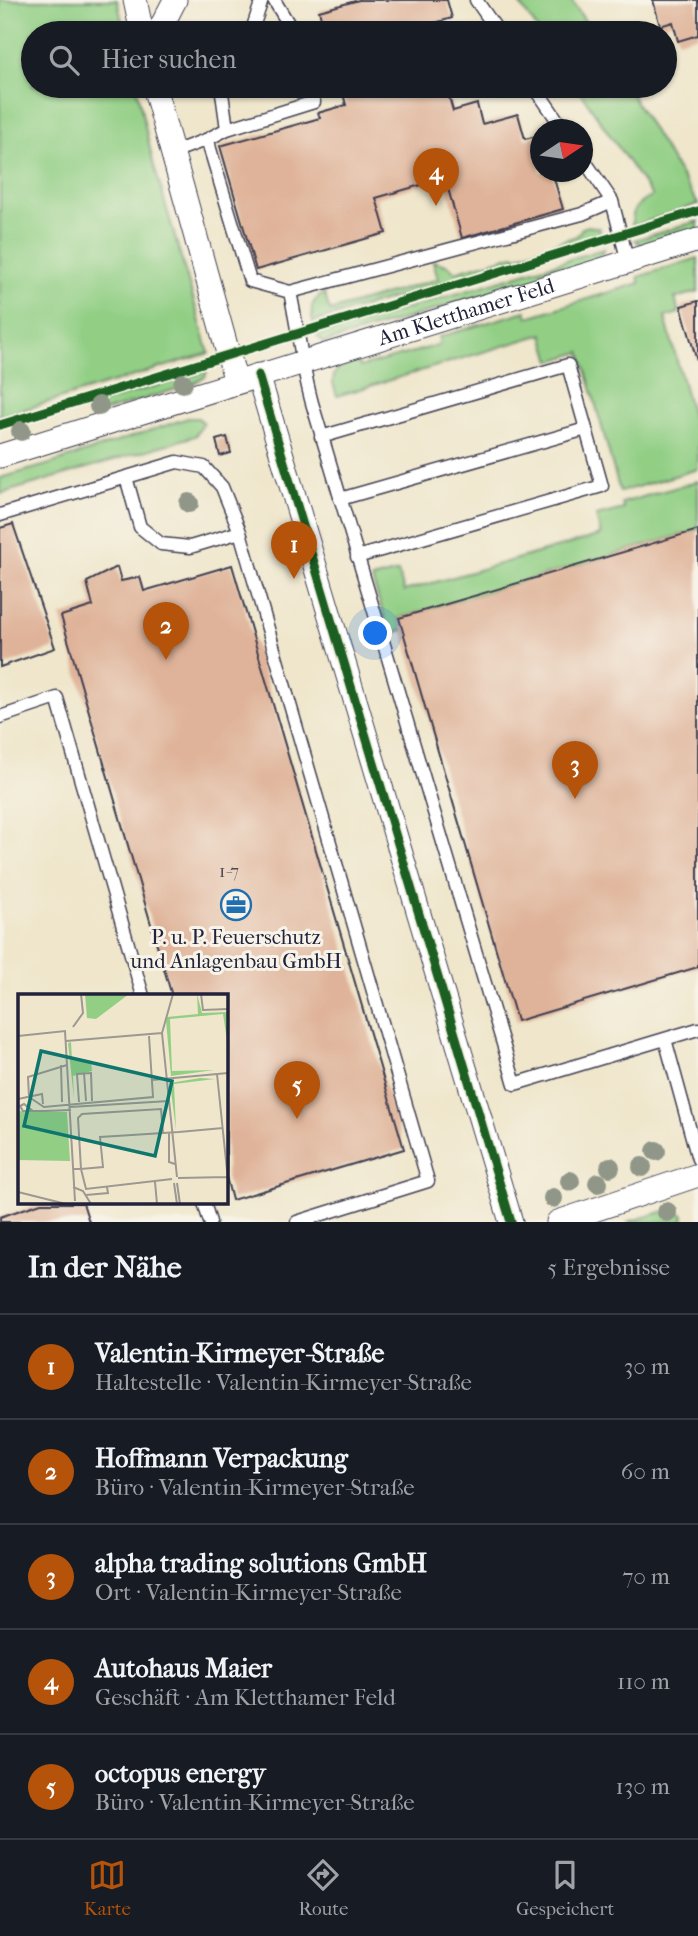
<!DOCTYPE html>
<html lang="de">
<head>
<meta charset="utf-8">
<style>
	:root { --surface:#171b24; --page:#20242c; --text:#f1f3f6; --muted:#9ea1a6; --line:#363941; --accent:#b45309 }
	body { margin:0; font-family:"IM FELL French Canon",serif; background:var(--page); color:var(--text) }
	.compass { position:absolute; left:530px; top:119px; width:63px; height:63px; border-radius:50%; background:var(--surface); box-shadow:0 2px 5px #0004; rotate:77deg }
	.you { position:absolute; left:376px; top:634px; width:24px; height:24px; margin:-18px; border:5px solid #fff; border-radius:50%; background:#1a73e8; box-shadow:0 0 0 10px #1a73e833 }
	.badge { display:grid; place-items:center; width:46px; height:46px; border-radius:50%; background:var(--accent); color:#fff; font-size:23px; font-weight:700 }
	.pin { position:absolute; translate:-50% -58px; filter:drop-shadow(0 2px 4px #0008) }
	.pin::after { content:''; position:absolute; top:37px; width:24px; height:21px; background:inherit; clip-path:polygon(0 0,100% 0,50% 100%) }
	.list { margin:0; padding:0; list-style:none }
	h2 { display:flex; justify-content:space-between; align-items:center; height:91px; margin:0; padding:0 28px; font-size:30px }
	h2 small { font-size:23px; font-weight:400; color:var(--muted) }
	.list li { display:grid; grid-template-columns:46px 1fr auto; gap:21px; align-items:center; box-sizing:border-box; height:105px; padding:0 28px; border-top:2px solid var(--line) }
	.list b { display:block; font-size:26px; white-space:nowrap }
	.list p { margin:0; font-size:23px; white-space:nowrap; color:var(--muted) }
	.list em { font-size:23px; font-style:normal; color:var(--muted) }
	.icon { flex:none; width:38px; height:38px; fill:none; stroke:currentColor; stroke-width:2; stroke-linecap:round; stroke-linejoin:round }
	.map { position:relative; flex:none; width:698px; height:1222px; overflow:hidden }
	.search { position:absolute; background:var(--surface); box-shadow:0 2px 5px #0004; left:21px; right:21px; top:21px; height:77px; display:flex; align-items:center; gap:18px; box-sizing:border-box; padding:0 24px; border-radius:38px; color:var(--muted); font-size:26px }
	.sheet { height:616px; background:var(--surface) }
	nav { display:flex; justify-content:space-around; align-items:center; box-sizing:border-box; height:98px; border-top:2px solid var(--line); background:var(--surface); font-size:19px; color:var(--muted) }
	nav a { display:grid; justify-items:center; gap:4px }
	nav .on { color:var(--accent) }
	.map>svg:first-child { display:block }
	.green { fill:#92cf85; stroke:#5a7860; stroke-width:2 }
	.building { fill:#dfb399 }
	.lines { fill:none; stroke-linecap:round; stroke-linejoin:round }
	.lane-casing { stroke:#413f51; stroke-width:15 }
	.street-casing { stroke:#413f51; stroke-width:25 }
	.lane { stroke:#fff; stroke-width:12 }
	.street { stroke:#fff; stroke-width:23 }
	.cycleway-casing { stroke:#f7f3e8; stroke-width:13 }
	.cycleway { stroke:#1b5e20; stroke-width:9 }
	.tree { fill:#919788 }
	.labels { text-anchor:middle; stroke-width:6; stroke-linejoin:round; paint-order:stroke }
	.number-label { font-size:18px; fill:#514652 }
	.street-label { font-size:21px; fill:#22223b; stroke:#f7f3e8 }
	.poi-label { font-size:21px; fill:#22223b; stroke:#f7f3e8 }
	.inset-road { fill:none; stroke:#9d9891; stroke-width:2 }
	.view { fill:#0f766e; fill-opacity:0.15; stroke:#0f766e; stroke-width:3.5 }
	.inset-edge { fill:none; stroke:#22223b; stroke-width:3.5 }
</style>
</head>
<body>
<div class="map">
<svg width="698" height="1222" viewBox="0 0 698 1222">
	<rect width="100%" height="100%" fill="#f7f3e8"/>
	<filter id="ink" filterUnits="userSpaceOnUse"><feTurbulence type="fractalNoise" baseFrequency=".0143" numOctaves="2"/><feDisplacementMap in="SourceGraphic" scale="14" xChannelSelector="R" yChannelSelector="G"/><feConvolveMatrix kernelMatrix="1 2 1 2 8 2 1 2 1" color-interpolation-filters="sRGB"/></filter>
	<filter id="wash" filterUnits="userSpaceOnUse"><feTurbulence type="fractalNoise" baseFrequency=".00686" numOctaves="4" result="noise"/><feDisplacementMap in="SourceGraphic" scale="28" xChannelSelector="R" yChannelSelector="G"/><feGaussianBlur stdDeviation="1.57" result="paint"/><feColorMatrix in="noise" values="0 0 0 0 0 0 0 0 0 0 0 0 0 0 0 0 0 1.4 0 .05"/><feComposite in="paint" operator="in"/></filter>
	<g filter="url(#wash)">
		<rect width="100%" height="100%" fill="#efe6cb"/>
		<path class="green" d="M 0,0 L 117,0 L 125,33 L 33,33 L 33,86 L 136,86 L 153,162 L 209,353 L 0,417 Z
			M 517,0 L 571,0 L 593,33 L 540,33 Z
			M 576,86 L 626,86 L 698,204 L 632,227 C 632,206 637,205 652,196 Z
			M 698,221 L 698,230 L 643,247 L 635,240 Z
			M 588,226 L 599,228 L 601,236 L 525,259 L 520,255 L 577,236 L 582,228 Z
			M 604,249 L 598,261 L 324,343 L 317,336 Z
			M 514,255 L 517,257 L 515,262 L 313,322 C 310,308 311,301 324,293 L 330,311 L 438,279 L 433,261 L 449,266 L 455,272 Z
			M 698,258 L 698,292 L 675,298 L 679,313 L 665,317 L 698,438 L 698,469 L 620,492 L 581,352 L 551,361 L 543,334 L 337,396 L 333,383 L 334,374 L 339,368 L 357,361 L 360,367 L 439,345 L 439,337 L 526,311 L 528,317 L 640,283 L 638,277 Z
			M 207,371 L 205,377 L 192,384 L 97,414 L 95,404 Z
			M 188,418 L 198,418 L 204,423 L 195,436 L 0,494 L 0,478 L 47,465 Z
			M 698,481 L 698,530 L 399,618 L 403,630 L 390,634 L 372,579 L 398,572 L 404,591 L 601,535 L 596,516 L 624,509 L 622,503 Z
			M 672,1209 L 684,1215 L 683,1222 L 627,1222 Z"/>
		<g id="blocks">
			<path class="building" d="M 359,0 L 447,0 L 452,18 L 428,25 L 431,33 L 326,33 L 319,11 Z
				M 653,0 L 698,0 L 698,35 L 678,41 L 673,22 L 660,26 Z
				M 341,86 L 446,86 L 453,111 L 477,104 L 482,124 L 518,114 L 525,139 L 540,135 L 540,172 L 552,172 L 563,209 L 462,238 L 445,178 L 376,198 L 386,233 L 256,270 L 220,146 L 320,118 L 318,113 L 346,105 Z
				M 698,301 L 698,361 L 697,361 L 681,306 Z
				M 227,437 L 231,453 L 220,456 L 216,440 Z
				M 13,524 L 55,648 L 0,667 L 0,528 Z
				M 698,530 L 698,967 L 517,1021 L 399,618 Z
				M 232,565 L 404,1149 L 232,1200 L 226,1177 L 226,996 L 172,996 L 61,616 L 93,606 L 87,582 L 117,567 L 121,581 L 140,577 L 144,591 Z
				M 41,1203 L 83,1203 L 89,1222 L 0,1222 L 0,1217 Z"/>
		</g>
	</g>
	<g filter="url(#ink)">
		<use href="#blocks" fill-opacity="0" stroke="#413f51" stroke-width="2"/>
		<g class="lines">
			<g class="lane-casing">
				<path id="lane" d="M 274,0 L 294,33
					M 476,0 L 499,33
					M 251,33 L 262,0
					M 221,86 L 227,129 L 208,139 L 210,149 L 250,281 L 290,292 C 298,329 302,367 312,403 L 515,1084 L 698,1029
					M 534,86 L 564,130
					M 227,129 L 314,102 L 309,86
					M 171,153 L 208,139
					M 582,157 L 612,201 L 628,262
					M 290,292 L 582,214 L 612,201
					M 321,437 L 568,365 L 602,486 L 357,557
					M 126,477 L 140,527 L 161,544 L 190,547 L 240,532
					M 340,499 L 586,429
					M 0,515 L 177,462 L 204,467 L 222,487 L 240,532 L 428,1181 L 297,1222
					M 0,717 L 57,698 L 143,996
					M 665,1039 L 698,1159
					M 204,1203 L 210,1222"/>
			</g>
			<g class="street-casing">
				<g id="street">
					<path d="M 135,0 L 142,33"/>
					<path d="M 158,33 L 175,0"/>
					<path d="M 154,86 L 236,382"/>
					<path d="M 258,375 L 511,1222"/>
					<path id="s1" d="M 0,456 L 698,240"/>
					<path d="M 558,1222 L 698,1175"/>
				</g>
			</g>
			<use href="#lane" class="lane"/>
			<use href="#street" class="street"/>
			<g class="cycleway-casing">
				<path id="cycleway" d="M 258,375 L 511,1222
					M 0,425 L 698,211"/>
			</g>
			<use href="#cycleway" class="cycleway"/>
		</g>
		<g class="tree">
			<circle cx="183" cy="383" r="10"/>
			<circle cx="99" cy="406" r="10"/>
			<circle cx="21" cy="431" r="10"/>
			<circle cx="189" cy="503" r="10"/>
			<circle cx="656" cy="1151" r="10"/>
			<circle cx="610" cy="1167" r="10"/>
			<circle cx="642" cy="1167" r="10"/>
			<circle cx="570" cy="1181" r="10"/>
			<circle cx="598" cy="1183" r="10"/>
			<circle cx="553" cy="1198" r="10"/>
			<circle cx="667" cy="1212" r="10"/>
		</g>
	</g>
	<defs>
		<g id="office-ring" transform="scale(1.575)"><circle r="9.5" fill="#f7f3e8" stroke="#1f6fb2" stroke-width="1.5"/><path d="M-6-3h4V-5.5h4V-3h4V5H-6ZM-1-4.5V-3h2v-1.5ZM-6 0V1H6V0Z" fill="#1f6fb2"/></g>
	</defs>
	<g fill-rule="evenodd">
		<use href="#office-ring" x="236" y="905"/>
	</g>
	<g class="labels">
		<g class="number-label">
			<text x="229" y="877">1-7</text>
		</g>
		<g class="street-label">
			<text dy="7" stroke="none"><textPath href="#s1" startOffset="488">Am Kletthamer Feld</textPath></text>
		</g>
		<g class="poi-label">
			<text x="236" y="944">P. u. P. Feuerschutz<tspan x="236" dy="24">und Anlagenbau GmbH</tspan></text>
		</g>
	</g>
	<g transform="translate(18 994)">
		<rect width="210" height="210" fill="#efe6cb"/>
		<path d="M 67,0 L 111,0 L 78,25 L 69,24 ZM 179,0 L 184,19 L 210,18 L 210,53 L 205,20 L 152,25 L 154,77 L 196,76 L 153,82 L 148,26 L 149,23 L 180,20 ZM 53,48 L 54,66 L 73,67 L 74,77 L 55,82 L 56,105 L 50,49 ZM 182,84 L 197,85 L 156,90 L 158,136 L 152,89 ZM 0,117 L 49,118 L 52,167 L 0,166 Z" fill="#92cf85"/>
		<path class="inset-road" d="M 155,0 L 144,39 L 159,183M 183,0 L 185,16 L 210,15M 55,33 L 65,19 L 63,0M 0,42 L 47,37 L 57,207M 48,47 L 144,39M 43,71 L 44,108M 49,71 L 10,83 L 11,103 L 26,113 L 135,103 L 131,42M 66,79 L 68,107M 199,80 L 210,186M 134,86 L 210,79M 0,105 L 24,100 L 25,110M 61,108 L 59,80 L 73,79 L 74,107M 52,113 L 151,107M 15,117 L 6,110 L 2,112 L 5,117 L 26,117 L 53,116M 145,139 L 143,115 L 64,120 L 60,124 L 63,175 L 85,173 L 82,143 L 98,142 L 161,138 L 205,134M 151,139 L 151,168 L 157,170M 56,175 L 63,175 L 68,195 L 154,185M 160,184 L 210,183M 137,188 L 139,210M 156,189 L 159,210M 159,189 L 162,210M 55,193 L 65,197 L 73,210M 0,198 L 48,210M 68,201 L 90,199 L 89,193"/>
		<path class="view" d="M 23,57 L 154,87 L 137,162 L 6,132 Z"/>
		<rect width="210" height="210" class="inset-edge"/>
	</g>
</svg>
<svg class="compass" viewBox="-18 -18 36 36"><path d="M0-13l5 13h-10z" fill="#e53935"/><path d="M0 13l5-13h-10z" fill="#9ea1a6"/></svg>
<div class="you"></div>
<div class="pin badge" style="left:294px;top:579px">1</div>
<div class="pin badge" style="left:166px;top:660px">2</div>
<div class="pin badge" style="left:575px;top:799px">3</div>
<div class="pin badge" style="left:436px;top:206px">4</div>
<div class="pin badge" style="left:297px;top:1119px">5</div>
<div class="search"><svg class="icon" aria-label="search" viewBox="0 0 24 24"><circle cx="10" cy="10" r="6"/><path d="M15 15l6 6"/></svg>Hier suchen</div>
</div>
<section class="sheet">
<h2>In der Nähe<small>5 Ergebnisse</small></h2>
<ul class="list">
<li><span class="badge">1</span><div><b>Valentin-Kirmeyer-Straße</b><p>Haltestelle · Valentin-Kirmeyer-Straße</p></div><em>30 m</em></li>
<li><span class="badge">2</span><div><b>Hoffmann Verpackung</b><p>Büro · Valentin-Kirmeyer-Straße</p></div><em>60 m</em></li>
<li><span class="badge">3</span><div><b>alpha trading solutions GmbH</b><p>Ort · Valentin-Kirmeyer-Straße</p></div><em>70 m</em></li>
<li><span class="badge">4</span><div><b>Autohaus Maier</b><p>Geschäft · Am Kletthamer Feld</p></div><em>110 m</em></li>
<li><span class="badge">5</span><div><b>octopus energy</b><p>Büro · Valentin-Kirmeyer-Straße</p></div><em>130 m</em></li>
</ul>
</section>
<nav>
<a class="on"><svg class="icon" aria-label="map" viewBox="0 0 24 24"><path d="M3 6l6-2 6 2 6-2v14l-6 2-6-2-6 2zM9 4v14M15 6v14"/></svg>Karte</a>
<a><svg class="icon" aria-label="directions" viewBox="0 0 24 24"><path d="M12 3l9 9-9 9-9-9zM9 14v-3h6M13 9l2 2-2 2"/></svg>Route</a>
<a><svg class="icon" aria-label="saved" viewBox="0 0 24 24"><path d="M7 4h10v16l-5-4-5 4z"/></svg>Gespeichert</a>
</nav>
</body>
</html>
